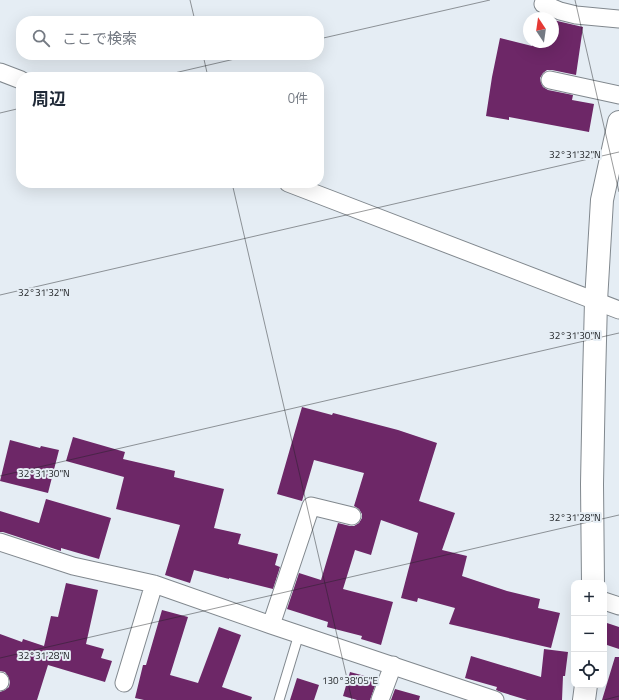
<!DOCTYPE html>
<html lang="ja">
<head>
<meta charset="utf-8">
<style>
	:root { --surface:#fff; --page:#f6f6f7; --text:#1f2937; --muted:#747a83; --line:#e0e1e3 }
	body { margin:0; font-family:"Titillium Web","Noto Sans JP",sans-serif; background:var(--page); color:var(--text) }
	.controls { position:absolute; right:12px; bottom:12px; display:grid; overflow:hidden; border-radius:8px; box-shadow:0 4px 16px #0002 }
	.controls button { width:36px; height:36px; display:grid; place-items:center; padding:0; border:0; border-bottom:1px solid var(--line); background:var(--surface); color:var(--text); font:20px sans-serif }
	.compass { position:absolute; left:523px; top:12px; width:36px; height:36px; border-radius:50%; background:var(--surface); box-shadow:0 4px 16px #0002; rotate:347deg }
	.list { margin:0; padding:0; list-style:none }
	h2 { display:flex; justify-content:space-between; align-items:center; height:52px; margin:0; padding:0 16px; font-size:17px }
	h2 small { font-size:13px; font-weight:400; color:var(--muted) }
	.icon { flex:none; width:22px; height:22px; fill:none; stroke:currentColor; stroke-width:2; stroke-linecap:round; stroke-linejoin:round }
	.map { position:relative; flex:none; width:619px; height:700px; overflow:hidden }
	.search { position:absolute; background:var(--surface); box-shadow:0 4px 16px #0002; left:16px; top:16px; width:308px; height:44px; display:flex; align-items:center; gap:10px; box-sizing:border-box; padding:0 14px; border-radius:16px; color:var(--muted); font-size:15px }
	.panel { position:absolute; background:var(--surface); box-shadow:0 4px 16px #0002; left:16px; top:72px; width:308px; height:116px; border-radius:16px }
	.map>svg:first-child { display:block }
	.building { fill:#6d2767 }
	.lines { fill:none; stroke-linecap:round; stroke-linejoin:round }
	.lane-casing { stroke:#81888e; stroke-width:11 }
	.street-casing { stroke:#81888e; stroke-width:19 }
	.secondary-casing { stroke:#81888e; stroke-width:24 }
	.lane { stroke:#fff; stroke-width:9 }
	.street { stroke:#fff; stroke-width:17 }
	.secondary { stroke:#fff; stroke-width:22 }
	.ticks { fill:none; stroke:#1e2124; stroke-width:1; stroke-opacity:0.45 }
	.ticks-label { font-size:10px; text-anchor:middle; fill:#1e2124; stroke:#e5edf4; stroke-width:4; stroke-linejoin:round; paint-order:stroke }
</style>
</head>
<body>
<div class="map">
<svg width="619" height="700" viewBox="0 0 619 700">
	<rect width="100%" height="100%" fill="#e5edf4"/>
	<path class="building" d="M 553,20 L 583,27 L 576,75 L 552,70 L 547,70 L 543,73 L 540,78 L 541,83 L 543,87 L 548,90 L 573,95 L 572,100 L 594,104 L 589,132 L 509,117 L 509,120 L 486,116 L 492,77 L 500,38 L 532,46 L 533,42 L 553,42 Z
		M 302,407 L 332,415 L 333,413 L 398,430 L 437,443 L 419,501 L 455,513 L 442,550 L 467,556 L 462,576 L 507,591 L 540,599 L 538,608 L 560,613 L 551,648 L 449,624 L 455,608 L 418,598 L 417,602 L 401,598 L 418,533 L 381,520 L 371,555 L 355,550 L 343,589 L 393,602 L 381,645 L 361,639 L 362,636 L 327,627 L 328,622 L 287,609 L 299,573 L 321,580 L 338,523 L 350,526 L 354,526 L 359,523 L 362,518 L 362,514 L 359,509 L 354,506 L 364,473 L 314,460 L 302,501 L 277,494 Z
		M 73,437 L 125,452 L 123,459 L 175,471 L 174,477 L 224,489 L 214,528 L 241,534 L 238,544 L 278,554 L 275,565 L 280,567 L 273,589 L 229,578 L 229,579 L 194,570 L 190,583 L 165,575 L 180,525 L 116,509 L 124,477 L 66,461 Z
		M 10,440 L 40,448 L 41,446 L 59,450 L 48,493 L 0,481 Z
		M 46,499 L 111,518 L 99,559 L 61,548 L 61,551 L 3,532 L 0,532 L 0,511 L 39,523 Z
		M 66,583 L 98,590 L 86,644 L 104,649 L 101,658 L 112,661 L 105,682 L 48,665 L 37,700 L 0,700 L 0,692 L 5,690 L 9,687 L 10,682 L 8,676 L 5,672 L 0,671 L 0,634 L 22,642 L 23,639 L 44,646 L 51,616 L 58,617 Z
		M 162,610 L 188,617 L 170,675 L 198,683 L 219,627 L 241,635 L 222,687 L 252,697 L 251,700 L 144,700 L 135,698 L 143,665 L 146,665 Z
		M 607,623 L 619,627 L 619,649 L 604,644 L 604,632 Z
		M 544,649 L 568,652 L 565,676 L 563,676 L 562,700 L 527,700 L 501,692 L 496,690 L 497,687 L 465,678 L 471,656 L 541,677 Z
		M 615,657 L 619,657 L 619,700 L 602,700 Z
		M 350,672 L 365,676 L 364,679 L 376,683 L 370,700 L 357,700 L 343,696 Z
		M 297,678 L 319,685 L 314,700 L 290,700 Z
		M 395,689 L 420,696 L 419,700 L 391,700 Z"/>
	<g class="lines">
		<g class="lane-casing">
			<path id="lane" d="M 279,700 L 299,634"/>
		</g>
		<g class="street-casing">
			<path id="street" d="M 543,4 L 560,11 L 576,15 L 619,19
				M 0,72 L 21,80
				M 550,80 L 619,95
				M 288,183 L 619,310
				M 0,542 L 73,566 L 154,584 L 271,625 L 495,700
				M 604,601 L 619,606
				M 271,625 L 311,506 L 352,516
				M 0,682 L 0,681
				M 124,683 L 154,584
				M 380,700 L 393,665"/>
		</g>
		<g class="secondary-casing">
			<path id="secondary" d="M 593,583 L 592,484 L 594,380 L 596,301 L 602,200 L 619,122
				M 584,700 L 586,685"/>
		</g>
		<use href="#lane" class="lane"/>
		<use href="#street" class="street"/>
		<use href="#secondary" class="secondary"/>
	</g>
	<path class="ticks" d="M 190,0 L 195,21M 575,0 L 619,192M 319,39 L 490,0M 203,55 L 208,77M 157,77 L 252,55M 0,113 L 21,108M 232,183 L 352,700M 0,295 L 619,152M 0,476 L 619,333M 0,658 L 619,515M 604,700 L 619,696"/>
	<g class="ticks-label">
		<text x="575" y="158">32°31'32"N</text>
		<text x="44" y="296">32°31'32"N</text>
		<text x="575" y="339">32°31'30"N</text>
		<text x="44" y="477">32°31'30"N</text>
		<text x="575" y="521">32°31'28"N</text>
		<text x="44" y="659">32°31'28"N</text>
		<text x="350" y="684">130°38'05"E</text>
	</g>
</svg>
<div class="controls">
<button>+</button>
<button>−</button>
<button><svg class="icon" aria-label="locate" viewBox="0 0 24 24"><circle cx="12" cy="12" r="6"/><path d="M12 2v4M12 18v4M2 12h4M18 12h4"/></svg></button>
</div>
<svg class="compass" viewBox="-18 -18 36 36"><path d="M0-13l5 13h-10z" fill="#e53935"/><path d="M0 13l5-13h-10z" fill="#747a83"/></svg>
<div class="search"><svg class="icon" aria-label="search" viewBox="0 0 24 24"><circle cx="10" cy="10" r="6"/><path d="M15 15l6 6"/></svg>ここで検索</div>
<section class="panel">
<h2>周辺<small>0件</small></h2>
<ul class="list">
</ul>
</section>
</div>
</body>
</html>
